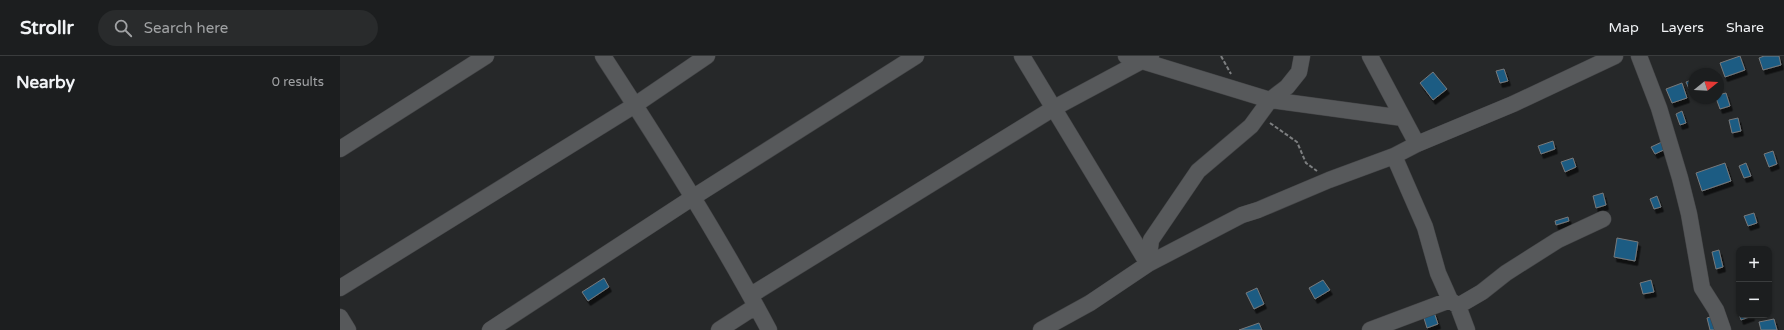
<!DOCTYPE html>
<html lang="en">
<head>
<meta charset="utf-8">
<style>
	:root { --surface:#1c1e1f; --page:#292b2c; --text:#f1f3f6; --muted:#a0a2a4; --line:#3a3c3d }
	body { margin:0; font-family:"Varela Round",sans-serif; background:var(--page); color:var(--text) }
	.controls { position:absolute; right:12px; bottom:12px; display:grid; overflow:hidden; border-radius:8px; box-shadow:0 1px 3px #0004 }
	.controls button { width:36px; height:36px; display:grid; place-items:center; padding:0; border:0; border-bottom:1px solid var(--line); background:var(--surface); color:var(--text); font:20px sans-serif }
	.compass { position:absolute; left:1348px; top:12px; width:36px; height:36px; border-radius:50%; background:var(--surface); box-shadow:0 1px 3px #0004; rotate:72deg }
	.list { margin:0; padding:0; list-style:none }
	h2 { display:flex; justify-content:space-between; align-items:center; height:52px; margin:0; padding:0 16px; font-size:17px }
	h2 small { font-size:13px; font-weight:400; color:var(--muted) }
	.icon { flex:none; width:22px; height:22px; fill:none; stroke:currentColor; stroke-width:2; stroke-linecap:round; stroke-linejoin:round }
	.map { position:relative; flex:none; width:1444px; height:274px; overflow:hidden }
	header { display:flex; align-items:center; gap:24px; box-sizing:border-box; height:56px; padding:0 20px; background:var(--surface); border-bottom:1px solid var(--line) }
	header strong { font-size:19px }
	nav { display:flex; gap:22px; margin-inline-start:auto; font-size:14px }
	.search { width:280px; height:36px; background:var(--page); display:flex; align-items:center; gap:10px; box-sizing:border-box; padding:0 14px; border-radius:22px; color:var(--muted); font-size:15px }
	main { display:flex }
	aside { flex:1; background:var(--surface) }
	.map>svg:first-child { display:block }
	.building { fill:#1d5c83; stroke:#77797b; filter:url(#shadow) }
	.lines { fill:none; stroke-linecap:round; stroke-linejoin:round }
	.minor-casing { stroke:#434446; stroke-width:17 }
	.path { stroke:#7d7f80; stroke-width:2; stroke-dasharray:4 2; stroke-linecap:butt }
	.minor { stroke:#57595b; stroke-width:16 }
</style>
</head>
<body>
<header>
<strong>Strollr</strong>
<div class="search"><svg class="icon" aria-label="search" viewBox="0 0 24 24"><circle cx="10" cy="10" r="6"/><path d="M15 15l6 6"/></svg>Search here</div>
<nav><a>Map</a><a>Layers</a><a>Share</a></nav>
</header>
<main>
<aside>
<h2>Nearby<small>0 results</small></h2>
<ul class="list">
</ul>
</aside>
<div class="map">
<svg width="1444" height="274" viewBox="0 0 1444 274">
	<defs>
		<filter id="shadow"><feDropShadow dx="2.5" dy="4.5" stdDeviation="0" flood-color="#0009"/></filter>
	</defs>
	<rect width="100%" height="100%" fill="#262829"/>
	<path class="building" d="M 1400,0 L 1405,14 L 1385,21 L 1380,7 Z
		M 1424,0 L 1439,0 L 1441,9 L 1423,14 L 1419,2 Z
		M 1164,13 L 1168,25 L 1160,27 L 1156,15 Z
		M 1093,16 L 1107,33 L 1093,44 L 1080,27 Z
		M 1354,23 L 1354,31 L 1349,33 L 1346,26 Z
		M 1342,27 L 1347,42 L 1332,47 L 1326,33 Z
		M 1386,37 L 1390,50 L 1380,53 L 1376,42 L 1378,42 L 1378,39 Z
		M 1342,55 L 1346,67 L 1340,69 L 1336,58 Z
		M 1398,62 L 1401,75 L 1392,77 L 1389,64 Z
		M 1213,85 L 1215,93 L 1201,98 L 1198,90 Z
		M 1324,85 L 1328,92 L 1315,98 L 1311,91 Z
		M 1433,95 L 1437,108 L 1429,111 L 1424,98 Z
		M 1233,102 L 1236,111 L 1225,116 L 1221,106 Z
		M 1385,107 L 1391,125 L 1362,135 L 1356,117 Z
		M 1406,107 L 1411,120 L 1404,122 L 1399,110 Z
		M 1263,137 L 1266,149 L 1256,152 L 1253,140 Z
		M 1317,140 L 1321,151 L 1314,153 L 1310,143 Z
		M 1414,157 L 1417,167 L 1408,170 L 1404,160 Z
		M 1228,161 L 1229,165 L 1216,169 L 1215,165 Z
		M 1277,182 L 1298,186 L 1295,205 L 1274,201 Z
		M 1379,194 L 1383,211 L 1376,213 L 1372,196 Z
		M 264,222 L 269,231 L 248,245 L 242,236 Z
		M 983,224 L 990,234 L 975,243 L 969,232 Z
		M 1311,224 L 1314,236 L 1303,238 L 1300,227 Z
		M 917,232 L 924,248 L 914,253 L 906,237 Z
		M 1399,254 L 1399,259 L 1412,259 L 1412,260 L 1401,264 L 1398,255 Z
		M 1094,256 L 1098,268 L 1087,272 L 1083,259 Z
		M 1373,260 L 1377,274 L 1370,274 L 1367,262 Z
		M 1434,263 L 1437,274 L 1421,274 L 1419,266 Z
		M 919,267 L 922,274 L 899,274 Z"/>
	<g class="lines">
		<g class="minor-casing">
			<path id="minor" d="M 263,0 C 321,89 379,180 429,274
				M 682,0 L 808,208
				M 786,0 L 930,44 L 1063,62
				M 1030,0 L 1077,88
				M 1299,0 L 1319,52 L 1340,122 L 1349,158 L 1362,232 L 1376,254 L 1383,274
				M 0,93 L 146,0
				M 1054,100 L 1085,171 L 1098,217 L 1110,244 L 1118,250 L 1127,274
				M 808,208 L 811,184 L 858,115 L 911,70 L 930,44 L 947,31 L 959,16 L 962,0
				M 0,232 L 295,49 L 367,0
				M 411,239 L 714,52 L 811,0
				M 1118,250 L 1142,236 L 1166,217 L 1218,184 L 1263,163
				M 0,261 L 8,274
				M 150,274 L 352,142 L 576,0
				M 379,274 L 416,250
				M 701,274 L 750,247 L 808,208 L 902,159 L 918,154 L 989,124 L 1054,100 L 1077,88 L 1173,48 L 1275,0
				M 1030,274 L 1110,244"/>
		</g>
		<path class="path" d="M 881,0 L 891,18
			M 930,67 L 957,86 L 966,107 L 977,115"/>
		<use href="#minor" class="minor"/>
	</g>
</svg>
<div class="controls">
<button>+</button>
<button>−</button>
</div>
<svg class="compass" viewBox="-18 -18 36 36"><path d="M0-13l5 13h-10z" fill="#e53935"/><path d="M0 13l5-13h-10z" fill="#a0a2a4"/></svg>
</div>
</main>
</body>
</html>
